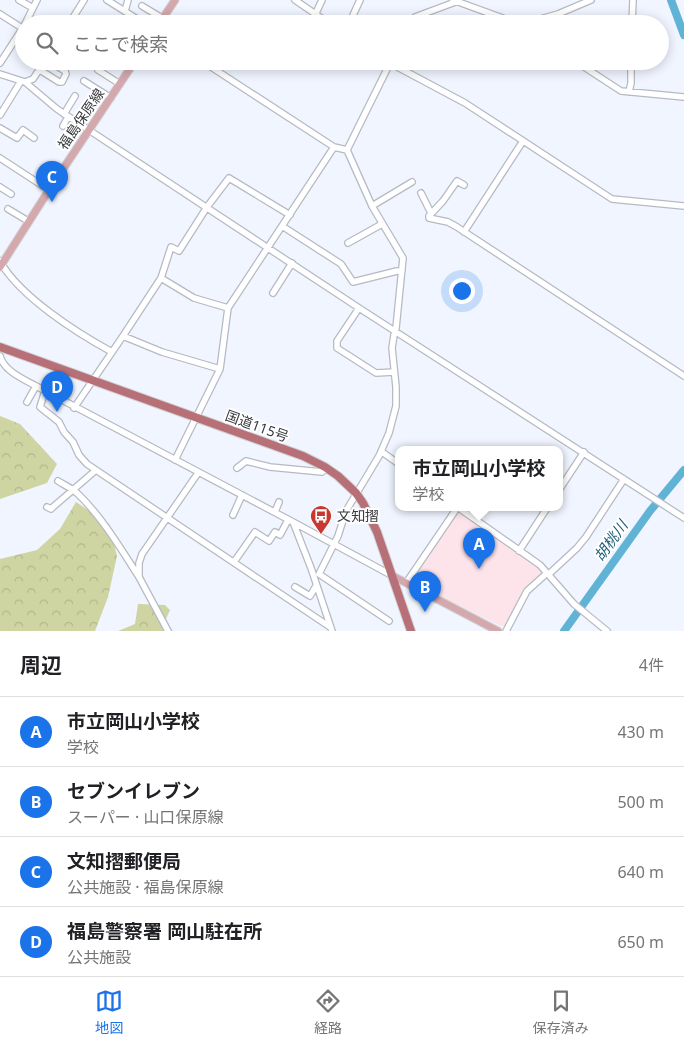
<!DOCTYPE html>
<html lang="ja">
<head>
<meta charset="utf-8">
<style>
	:root { --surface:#fff; --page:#f2f2f2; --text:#202124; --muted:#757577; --line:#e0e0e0; --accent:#1a73e8 }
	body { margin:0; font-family:"Noto Sans","Noto Sans JP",sans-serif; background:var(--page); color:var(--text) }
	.you { position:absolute; left:461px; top:290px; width:18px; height:18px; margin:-12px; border:4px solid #fff; border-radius:50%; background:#1a73e8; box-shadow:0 0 0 8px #1a73e833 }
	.badge { display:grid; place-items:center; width:32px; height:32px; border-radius:50%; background:var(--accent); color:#fff; font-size:16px; font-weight:700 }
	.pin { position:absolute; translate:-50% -41px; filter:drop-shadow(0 1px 2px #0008) }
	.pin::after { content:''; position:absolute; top:26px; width:18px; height:15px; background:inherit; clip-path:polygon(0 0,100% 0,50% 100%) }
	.popup { position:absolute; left:395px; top:446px; width:168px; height:65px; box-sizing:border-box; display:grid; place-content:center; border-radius:10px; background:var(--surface); filter:drop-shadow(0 1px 4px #0005); font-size:16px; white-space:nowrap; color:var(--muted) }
	.popup b { font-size:19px; color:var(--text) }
	.popup::after { content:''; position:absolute; left:50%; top:100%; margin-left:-10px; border:10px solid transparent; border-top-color:var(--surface) }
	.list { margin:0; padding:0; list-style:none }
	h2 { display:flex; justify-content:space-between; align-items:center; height:65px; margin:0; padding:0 20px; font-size:21px }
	h2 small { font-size:16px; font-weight:400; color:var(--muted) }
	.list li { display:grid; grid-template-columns:32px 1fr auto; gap:15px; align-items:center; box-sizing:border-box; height:70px; padding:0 20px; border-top:1px solid var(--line) }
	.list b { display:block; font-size:19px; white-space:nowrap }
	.list p { margin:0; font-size:16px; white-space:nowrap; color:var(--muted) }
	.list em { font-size:16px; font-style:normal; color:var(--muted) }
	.icon { flex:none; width:28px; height:28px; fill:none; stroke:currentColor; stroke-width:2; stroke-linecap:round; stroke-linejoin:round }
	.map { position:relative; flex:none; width:684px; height:631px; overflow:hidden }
	.search { position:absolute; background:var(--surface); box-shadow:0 2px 12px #0003; left:15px; right:15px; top:15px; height:55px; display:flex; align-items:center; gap:12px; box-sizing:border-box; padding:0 18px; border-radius:28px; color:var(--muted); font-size:19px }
	.sheet { height:345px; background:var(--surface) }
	nav { display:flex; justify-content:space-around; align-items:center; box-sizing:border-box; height:70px; border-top:1px solid var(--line); background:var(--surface); font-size:14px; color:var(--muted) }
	nav a { display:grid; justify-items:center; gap:2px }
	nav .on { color:var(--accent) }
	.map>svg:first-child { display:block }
	.education { fill:#fde3ea }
	.forest { fill:url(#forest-crowns) }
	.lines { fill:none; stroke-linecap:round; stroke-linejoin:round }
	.river { stroke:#61b3d6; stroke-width:8 }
	.minor-casing { stroke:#b5bac3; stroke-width:8 }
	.major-casing { stroke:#d3d4d5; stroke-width:9 }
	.highway-casing { stroke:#d3d4d5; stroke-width:10 }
	.minor { stroke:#fff; stroke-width:5.5 }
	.major { stroke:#d4a9ae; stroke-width:7 }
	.highway { stroke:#b87078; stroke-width:8 }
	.labels { text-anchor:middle; stroke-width:4; stroke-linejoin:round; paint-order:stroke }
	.street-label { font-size:14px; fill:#383a3e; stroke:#fff }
	.poi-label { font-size:14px; fill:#383a3e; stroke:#fff; text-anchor:start }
	.water-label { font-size:15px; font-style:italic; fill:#1f5f78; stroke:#fff }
</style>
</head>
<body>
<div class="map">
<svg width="684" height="631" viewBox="0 0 684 631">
	<defs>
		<pattern id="forest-crowns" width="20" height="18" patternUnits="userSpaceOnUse" patternTransform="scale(1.25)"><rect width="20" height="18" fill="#cfd4a3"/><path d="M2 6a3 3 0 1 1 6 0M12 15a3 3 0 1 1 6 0" fill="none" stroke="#b2b78d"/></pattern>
	</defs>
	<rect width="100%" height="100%" fill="#f0f5ff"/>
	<path class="education" d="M 457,511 L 460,511 L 542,571 L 541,575 L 527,587 L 505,626 L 501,626 L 410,581 Z"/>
	<path class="forest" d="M 0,416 L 20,424 L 57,464 L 47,483 L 0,499 Z
		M 76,502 L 109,524 L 117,556 L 108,597 L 95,631 L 0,631 L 0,559 L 37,550 L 60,529 Z
		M 138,604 L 165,605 L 170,610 L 162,628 L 164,631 L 118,631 L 135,624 Z"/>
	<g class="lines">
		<path class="river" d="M 671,0 L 684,35
			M 564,631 L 650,511 L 684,470"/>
		<g class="minor-casing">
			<path id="minor" d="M 19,0 L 33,8
				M 107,0 L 145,24
				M 295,0 L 330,24
				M 453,0 L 519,24
				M 142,6 L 162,18
				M 125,11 L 128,0
				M 0,14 L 22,28
				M 315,15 L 322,0
				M 515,21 L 537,20 L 558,14 L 591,0
				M 25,24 L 37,0
				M 69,24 L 84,0
				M 349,24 L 360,0
				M 410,24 L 415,17 L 458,1
				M 632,24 L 633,0
				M 72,61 L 74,63 L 75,61
				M 84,61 L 86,63
				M 202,61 L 334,147
				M 575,61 L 621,91 L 684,97
				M 0,63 L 24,26
				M 390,63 L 465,103 L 612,199 L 684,206
				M 40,70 L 59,82 L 62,82 L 66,74 L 65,71 L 49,61
				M 98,70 L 120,84
				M 0,74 L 25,82 L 57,109 L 359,308 L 337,341 L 337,348 L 376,373 L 394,372
				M 84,81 L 111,98
				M 25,82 L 33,79 L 45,61
				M 629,92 L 631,83 L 631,61
				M 64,114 L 75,96
				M 0,115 L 21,81
				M 63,126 L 68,117
				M 0,128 L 17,138 L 23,130 L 34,138
				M 347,150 L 372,206 L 403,258 L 396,328 L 394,335 L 392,348 L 396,387 L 396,406 L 389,433 L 379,456 L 346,511 L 338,536 L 319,574 L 389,621
				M 0,158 L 49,190
				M 464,185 L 457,181 L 443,201 L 429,216 L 429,218 L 448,222 L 457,227 L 684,376
				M 0,187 L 11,194
				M 421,193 L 431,213
				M 372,206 L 412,182
				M 8,209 L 28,221
				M 282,226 L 341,264 L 353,282 L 397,271 L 402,271
				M 464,232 L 523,141
				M 348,243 L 382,224
				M 0,261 C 19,296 77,333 112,352
				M 161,278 L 194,298 L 228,308
				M 273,293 L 292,263
				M 359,308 L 684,518
				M 123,336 L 161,278 L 171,247 L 179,251 L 207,207 L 229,178 L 290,215
				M 0,356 C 4,371 23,379 36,386 L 293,522 L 311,568 L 332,631
				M 45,391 L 40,407 L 59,422 L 64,432 L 73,442 L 79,455 L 87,464 L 330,627
				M 27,402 L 36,386
				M 74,408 L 123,336 L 162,352 L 220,369
				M 382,452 L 399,464
				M 175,460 L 220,369 L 228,308 L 334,147 L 347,150 L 391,61
				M 237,468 L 246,461 L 270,467 L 322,472 L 327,468
				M 58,481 C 64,485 72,488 78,494 C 102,517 121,549 139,577
				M 559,490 L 584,452
				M 47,507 L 51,509 L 53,507 L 96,470
				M 459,508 L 540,565 L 574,604 L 607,631
				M 275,512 L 279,502
				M 233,515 L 242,495
				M 293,522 L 391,575
				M 519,551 L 547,508
				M 234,562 L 255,532 L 269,541 L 275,532 L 280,535 L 288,520
				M 406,583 L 457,508
				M 295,587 L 310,596 L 316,586
				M 168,631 L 139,577 L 139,563 L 142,554 L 198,473
				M 506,631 L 527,591 L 546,574 L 549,574 L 577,548 L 586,537 L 624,479"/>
		</g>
		<g class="major-casing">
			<path id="major" d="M 159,24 L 175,0
				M 0,267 L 49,190 L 135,61
				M 391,575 L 498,631"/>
		</g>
		<g class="highway-casing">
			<path id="highway" d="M 0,347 L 303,456 L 325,467 L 338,476 L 356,493 L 363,503 L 377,532 L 411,631"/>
		</g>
		<use href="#minor" class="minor"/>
		<use href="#major" class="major"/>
		<use href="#highway" class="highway"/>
	</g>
	<defs>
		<g id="bus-pin" transform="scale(1.125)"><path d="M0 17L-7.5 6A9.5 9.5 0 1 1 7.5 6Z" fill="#c63830" stroke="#fff"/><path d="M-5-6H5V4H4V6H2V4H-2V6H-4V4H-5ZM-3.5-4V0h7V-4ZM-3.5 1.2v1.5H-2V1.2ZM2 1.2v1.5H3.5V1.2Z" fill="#fff"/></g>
	</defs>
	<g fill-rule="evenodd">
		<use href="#bus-pin" x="321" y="516"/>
	</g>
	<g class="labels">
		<g class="street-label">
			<text transform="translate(81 119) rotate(-56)" y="5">福島保原線</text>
			<text transform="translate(257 426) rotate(20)" y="5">国道115号</text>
		</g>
		<g class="poi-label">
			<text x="337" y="521">文知摺</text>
		</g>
		<g class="water-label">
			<text transform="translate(611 541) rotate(-54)" y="5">胡桃川</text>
		</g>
	</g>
</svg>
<div class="you"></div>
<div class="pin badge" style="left:479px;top:569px">A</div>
<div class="popup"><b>市立岡山小学校</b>学校</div>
<div class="pin badge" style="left:425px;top:612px">B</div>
<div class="pin badge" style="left:52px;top:202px">C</div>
<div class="pin badge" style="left:57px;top:412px">D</div>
<div class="search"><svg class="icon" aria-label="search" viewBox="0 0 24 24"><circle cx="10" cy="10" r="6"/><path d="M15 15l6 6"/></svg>ここで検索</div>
</div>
<section class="sheet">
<h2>周辺<small>4件</small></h2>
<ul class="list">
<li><span class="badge">A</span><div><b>市立岡山小学校</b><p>学校</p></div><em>430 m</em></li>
<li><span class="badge">B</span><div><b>セブンイレブン</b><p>スーパー · 山口保原線</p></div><em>500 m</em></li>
<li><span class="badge">C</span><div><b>文知摺郵便局</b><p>公共施設 · 福島保原線</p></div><em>640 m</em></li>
<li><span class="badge">D</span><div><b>福島警察署 岡山駐在所</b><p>公共施設</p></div><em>650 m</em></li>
</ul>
</section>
<nav>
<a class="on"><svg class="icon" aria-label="map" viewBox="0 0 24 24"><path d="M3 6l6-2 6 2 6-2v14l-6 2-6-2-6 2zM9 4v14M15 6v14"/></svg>地図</a>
<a><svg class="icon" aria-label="directions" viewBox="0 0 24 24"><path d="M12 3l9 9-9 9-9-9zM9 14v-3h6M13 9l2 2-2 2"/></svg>経路</a>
<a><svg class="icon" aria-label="saved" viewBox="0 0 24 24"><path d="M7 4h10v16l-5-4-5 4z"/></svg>保存済み</a>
</nav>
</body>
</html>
